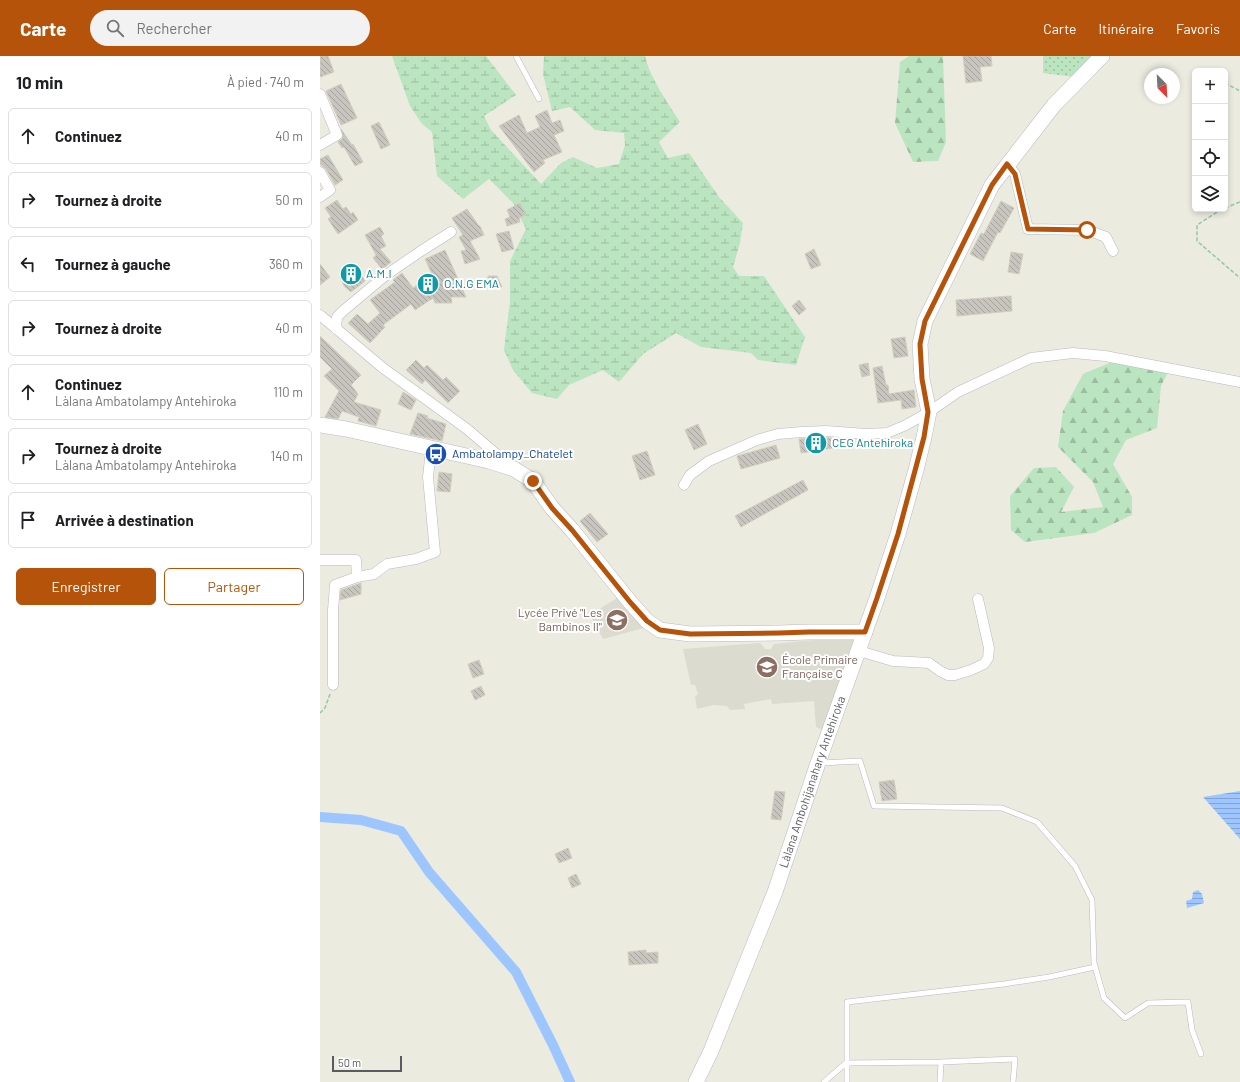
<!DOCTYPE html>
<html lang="fr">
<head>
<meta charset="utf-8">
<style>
	:root { --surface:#fff; --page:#f2f2f2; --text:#202124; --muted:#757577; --line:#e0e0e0; --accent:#b45309 }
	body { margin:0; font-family:Barlow,sans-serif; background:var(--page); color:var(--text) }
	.controls { position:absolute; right:12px; top:12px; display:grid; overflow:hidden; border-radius:6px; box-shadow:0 2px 6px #0003 }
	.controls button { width:36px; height:36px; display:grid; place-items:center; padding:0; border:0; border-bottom:1px solid var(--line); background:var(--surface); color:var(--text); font:20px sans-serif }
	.compass { position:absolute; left:824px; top:12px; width:36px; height:36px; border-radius:50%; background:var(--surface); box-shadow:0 2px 6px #0003; rotate:156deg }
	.scale { position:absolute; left:12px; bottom:10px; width:70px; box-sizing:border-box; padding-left:4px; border:2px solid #595b62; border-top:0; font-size:11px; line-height:14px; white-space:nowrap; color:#595b62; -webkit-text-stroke:3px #fff; paint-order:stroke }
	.stop { position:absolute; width:12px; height:12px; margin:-9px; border:3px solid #b45309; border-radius:50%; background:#fff }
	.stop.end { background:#b45309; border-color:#fff; box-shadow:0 1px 4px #0008 }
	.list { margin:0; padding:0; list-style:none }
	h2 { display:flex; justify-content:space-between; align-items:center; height:52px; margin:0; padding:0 16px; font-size:17px }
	h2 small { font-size:13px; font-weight:400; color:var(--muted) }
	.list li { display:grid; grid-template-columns:26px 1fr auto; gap:12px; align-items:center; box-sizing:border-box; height:56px; margin:0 8px 8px; padding:0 8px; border:1px solid var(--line); border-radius:6px }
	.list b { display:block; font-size:15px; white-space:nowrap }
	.list p { margin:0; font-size:13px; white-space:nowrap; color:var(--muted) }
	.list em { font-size:13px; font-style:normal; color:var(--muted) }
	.actions { display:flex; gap:8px; padding:12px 16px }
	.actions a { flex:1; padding:9px 0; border:1px solid var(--accent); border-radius:6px; text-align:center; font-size:14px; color:var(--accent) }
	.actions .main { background:var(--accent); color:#fff }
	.icon { flex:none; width:22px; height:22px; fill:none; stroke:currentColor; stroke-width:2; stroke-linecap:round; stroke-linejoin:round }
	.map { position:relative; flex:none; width:920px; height:1026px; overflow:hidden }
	header { display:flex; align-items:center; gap:24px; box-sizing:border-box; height:56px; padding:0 20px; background:var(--accent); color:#fff }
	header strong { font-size:19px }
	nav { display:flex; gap:22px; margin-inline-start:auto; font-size:14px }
	.search { width:280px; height:36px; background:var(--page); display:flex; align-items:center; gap:10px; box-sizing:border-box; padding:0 14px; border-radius:22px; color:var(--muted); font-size:15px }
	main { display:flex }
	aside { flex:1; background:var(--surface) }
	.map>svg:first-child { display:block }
	.education { fill:#dcdbcf }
	.grass { fill:url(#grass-dots) }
	.forest { fill:url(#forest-firs) }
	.wetland { fill:url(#wetland-marsh) }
	.water { fill:url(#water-rules) }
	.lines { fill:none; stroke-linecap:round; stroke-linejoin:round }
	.canal { stroke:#9dc6ff; stroke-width:10 }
	.building { fill:url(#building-back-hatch); stroke:#d1cebe }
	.lane-casing { stroke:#b8b9c0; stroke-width:6 }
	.street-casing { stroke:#b8b9c0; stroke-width:11 }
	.secondary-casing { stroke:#b9bbc2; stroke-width:16 }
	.path { stroke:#94c6a9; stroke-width:1.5; stroke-dasharray:4 2; stroke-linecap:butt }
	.lane { stroke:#fff; stroke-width:5 }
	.street { stroke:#fff; stroke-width:10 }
	.secondary { stroke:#fff; stroke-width:15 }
	.route { stroke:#b45309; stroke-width:5 }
	.labels { text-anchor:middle; stroke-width:4; stroke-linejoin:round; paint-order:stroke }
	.culture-label { font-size:12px; fill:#0d838f; stroke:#fff; text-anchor:start }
	.transit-label { font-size:12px; fill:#164399; stroke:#fff; text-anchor:start }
	.education-label { font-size:12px; fill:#785e54; stroke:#fff; text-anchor:end }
	.street-label { font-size:12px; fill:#595b62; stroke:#fff }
</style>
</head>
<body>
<header>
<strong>Carte</strong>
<div class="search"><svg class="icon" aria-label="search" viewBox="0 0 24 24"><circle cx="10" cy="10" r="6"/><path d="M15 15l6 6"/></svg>Rechercher</div>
<nav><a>Carte</a><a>Itinéraire</a><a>Favoris</a></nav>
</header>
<main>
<aside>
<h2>10 min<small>À pied · 740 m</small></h2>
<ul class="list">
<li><svg class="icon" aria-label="ahead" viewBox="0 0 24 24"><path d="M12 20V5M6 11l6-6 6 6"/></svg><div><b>Continuez</b></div><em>40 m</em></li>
<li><svg class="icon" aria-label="right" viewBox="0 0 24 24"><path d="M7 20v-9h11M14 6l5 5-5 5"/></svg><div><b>Tournez à droite</b></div><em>50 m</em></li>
<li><svg class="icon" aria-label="left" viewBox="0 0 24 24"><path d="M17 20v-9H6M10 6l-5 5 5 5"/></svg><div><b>Tournez à gauche</b></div><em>360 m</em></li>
<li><svg class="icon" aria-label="right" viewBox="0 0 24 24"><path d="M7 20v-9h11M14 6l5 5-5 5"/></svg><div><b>Tournez à droite</b></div><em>40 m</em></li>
<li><svg class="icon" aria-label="ahead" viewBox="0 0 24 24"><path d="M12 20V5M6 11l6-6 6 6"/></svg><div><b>Continuez</b><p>Làlana Ambatolampy Antehiroka</p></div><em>110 m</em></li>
<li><svg class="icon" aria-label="right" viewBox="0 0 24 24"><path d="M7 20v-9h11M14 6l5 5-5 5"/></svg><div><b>Tournez à droite</b><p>Làlana Ambatolampy Antehiroka</p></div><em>140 m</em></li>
<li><svg class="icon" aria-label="arrive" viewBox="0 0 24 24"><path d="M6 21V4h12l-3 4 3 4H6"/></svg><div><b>Arrivée à destination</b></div></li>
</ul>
<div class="actions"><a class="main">Enregistrer</a><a>Partager</a></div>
</aside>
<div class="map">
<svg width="920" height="1026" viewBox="0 0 920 1026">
	<defs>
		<pattern id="grass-dots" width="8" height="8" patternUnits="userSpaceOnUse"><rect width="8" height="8" fill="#bbe5c1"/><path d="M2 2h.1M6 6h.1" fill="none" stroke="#9bbda0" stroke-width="1.8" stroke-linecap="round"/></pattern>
		<pattern id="forest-firs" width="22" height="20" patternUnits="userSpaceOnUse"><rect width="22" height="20" fill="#bbe5c1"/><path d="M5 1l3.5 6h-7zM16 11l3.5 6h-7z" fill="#9bbda0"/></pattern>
		<pattern id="wetland-marsh" width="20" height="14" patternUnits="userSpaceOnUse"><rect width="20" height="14" fill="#bbe5c1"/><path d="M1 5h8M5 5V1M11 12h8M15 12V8" fill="none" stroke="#9bbda0"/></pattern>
		<pattern id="water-rules" width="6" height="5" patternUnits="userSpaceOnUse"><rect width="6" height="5" fill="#9dc6ff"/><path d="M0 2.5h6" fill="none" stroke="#83a4d2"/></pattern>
		<pattern id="building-back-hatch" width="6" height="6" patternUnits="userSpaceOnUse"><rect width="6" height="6" fill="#c7c5bd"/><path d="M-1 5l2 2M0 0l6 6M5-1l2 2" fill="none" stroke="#a5a39d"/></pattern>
	</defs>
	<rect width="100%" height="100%" fill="#ecebe0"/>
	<path class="education" d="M 297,542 L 325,568 L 324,572 L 283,583 L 270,559 Z
		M 523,581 L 536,584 L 505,675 L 496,671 L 494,645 L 452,648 L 451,643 L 424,648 L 425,653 L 410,654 L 407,650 L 393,649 L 377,653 L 375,641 L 378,638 L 375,629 L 371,629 L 363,593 L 440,587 L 445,593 L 451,593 L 454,588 Z"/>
	<path class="grass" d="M 723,0 L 777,0 L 754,21 L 723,17 Z"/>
	<path class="forest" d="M 589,0 L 623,0 L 626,86 L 618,105 L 593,106 L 575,67 L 580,6 Z
		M 799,303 L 850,312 L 841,330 L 837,372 L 806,384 L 793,408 L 812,441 L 812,459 L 774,477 L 705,486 L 691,474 L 690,440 L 714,412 L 736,411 L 754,431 L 741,456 L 783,451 L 773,426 L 738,391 L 743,355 L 763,318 Z"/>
	<path class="wetland" d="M 72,0 L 166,0 L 196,39 L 164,60 L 171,74 L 221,128 L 241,107 L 253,101 L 277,112 L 299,108 L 305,89 L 304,77 L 275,74 L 250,51 L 232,55 L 223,18 L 224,0 L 325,0 C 330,22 348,47 360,66 L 339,86 L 348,102 L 369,97 L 399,141 L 423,167 L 420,187 L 413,211 L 419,220 L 444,220 L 485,281 L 476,309 L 438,304 L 431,297 L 381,291 L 356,277 L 323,298 L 299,326 L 283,314 L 249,329 L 237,343 L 212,337 L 193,314 L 184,294 L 190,245 L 190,205 L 206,173 L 193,147 L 169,123 L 143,143 L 117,120 L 112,76 L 102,68 L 90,50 Z"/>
	<path class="water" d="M 920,735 L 920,783 L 883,741 Z
		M 878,834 L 882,838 L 884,847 L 867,852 L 866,845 L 872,843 L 873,836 Z"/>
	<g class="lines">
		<path class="canal" d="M 0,761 L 41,764 L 81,775 L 109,816 L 196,916 L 233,989 L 250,1026"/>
	</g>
	<path class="building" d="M 0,0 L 8,0 L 14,16 L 0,21 Z
		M 643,0 L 671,0 L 672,10 L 660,11 L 662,25 L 646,27 Z
		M 21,28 L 37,62 L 21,69 L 6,35 Z
		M 227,54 L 232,67 L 240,64 L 244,75 L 234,79 L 242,96 L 223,104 L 225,107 L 214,116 L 179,70 L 199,59 L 207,77 L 220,71 L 215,60 Z
		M 59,66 L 70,89 L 61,93 L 51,70 Z
		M 21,73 L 32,89 L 33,88 L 43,106 L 35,110 L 24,91 L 22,92 L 18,86 L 22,83 L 23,80 Z
		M 8,99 L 23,124 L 15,129 L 6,113 L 0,108 L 0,103 Z
		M 17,144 L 23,153 L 26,151 L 31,158 L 33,156 L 38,164 L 18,178 L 8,163 L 11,161 L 5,152 Z
		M 681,145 L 694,152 L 680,177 L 678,176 L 663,205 L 650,198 L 661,177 L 664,178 Z
		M 200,147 L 206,159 L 199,162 L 200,166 L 187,170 L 185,163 L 190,161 L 187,154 Z
		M 147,153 L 159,170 L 160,170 L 164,179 L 150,185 L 160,203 L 145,208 L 141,195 L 146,194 L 139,181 L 143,179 L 132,162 Z
		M 60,171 L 64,178 L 61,180 L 66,190 L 60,193 L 71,206 L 62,213 L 53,202 L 56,199 L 45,179 Z
		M 189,175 L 194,193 L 182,196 L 176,178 Z
		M 494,193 L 501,209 L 491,213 L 485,198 Z
		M 125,194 L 146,241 L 131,241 L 132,247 L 115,247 L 113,242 L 95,254 L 91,248 L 63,269 L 65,271 L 50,287 L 28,267 L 37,258 L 48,268 L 60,257 L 50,244 L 75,226 L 73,224 L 82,217 L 93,232 L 112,218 L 105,203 Z
		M 691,196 L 703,198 L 699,218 L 688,216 Z
		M 33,207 L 45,225 L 31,236 L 24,230 L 21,222 L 22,215 Z
		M 0,208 L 10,221 L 0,229 Z
		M 168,220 L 177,220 L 182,231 L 169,232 Z
		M 691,240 L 692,255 L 637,260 L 636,244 Z
		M 479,244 L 486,253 L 479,259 L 472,250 Z
		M 0,280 L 41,319 L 31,329 L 38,338 L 34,346 L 61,354 L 56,370 L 38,365 L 39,361 L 22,355 L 18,363 L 5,361 L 19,335 L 4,320 L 12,313 L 0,301 Z
		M 585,281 L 588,300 L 574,302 L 571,283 Z
		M 96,304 L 104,312 L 107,309 L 123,324 L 126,321 L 140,335 L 128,347 L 105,324 L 102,328 L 86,314 Z
		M 548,307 L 550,319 L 542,321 L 539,309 Z
		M 562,310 L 566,329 L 568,329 L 569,338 L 594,334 L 596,351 L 582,353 L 581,344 L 558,347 L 553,312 Z
		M 83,336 L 96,344 L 91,354 L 78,348 Z
		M 98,357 L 108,360 L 107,362 L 126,368 L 122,385 L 90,378 Z
		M 378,368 L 387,388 L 374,394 L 365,374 Z
		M 506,382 L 511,382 L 513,392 L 481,397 L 479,383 Z
		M 456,389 L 460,402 L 421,413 L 417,400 Z
		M 327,395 L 335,419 L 320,424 L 312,400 Z
		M 119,416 L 132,418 L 130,436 L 117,435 Z
		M 483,424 L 488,434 L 421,471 L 415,460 Z
		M 270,457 L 288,478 L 277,486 L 260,465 Z
		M 41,527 L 41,538 L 20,544 L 21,534 Z
		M 159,604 L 164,618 L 153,622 L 148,608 Z
		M 161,630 L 165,639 L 155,644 L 151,635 Z
		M 574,724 L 577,743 L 562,745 L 559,726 Z
		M 455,735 L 465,736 L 461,764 L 451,763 Z
		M 248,792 L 252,802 L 239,807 L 235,798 Z
		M 256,818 L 261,828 L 252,832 L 248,822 Z
		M 326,894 L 326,897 L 338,896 L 338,907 L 309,909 L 308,896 Z"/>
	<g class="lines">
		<g class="lane-casing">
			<path id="lane" d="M 196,0 L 219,43
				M 501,707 L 540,705 L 554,750 L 682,752 L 717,766 L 755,810 L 772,844 L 774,907 L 784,942 L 805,962 L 828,947 L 868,946 L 872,974 L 881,998
				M 621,1006 L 695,1003 L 693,1026
				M 504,1026 L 526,1007 L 621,1006 L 620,1026
				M 527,1026 L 527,946 L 684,928 L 729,921 L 775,911"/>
		</g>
		<g class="street-casing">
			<path id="street" d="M 0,38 L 17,79 L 0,89
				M 687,108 L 695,118 L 708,173 L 767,174 L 786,181 L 793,195
				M 0,116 L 10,134 L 0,141
				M 0,259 L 63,312 L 147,373 L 189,409
				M 16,273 L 17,261 L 23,255 L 66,219 L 101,195 L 131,176
				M 364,429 L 370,419 L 389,405 L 437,384 L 458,378 L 482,376 L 506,375 L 546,378 L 567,377 L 586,369 L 609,356 L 638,336 L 711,302 L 753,297 L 785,300 L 920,326
				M 0,504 L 36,504 L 37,521 L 15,529 L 13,554 L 13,629
				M 37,521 L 54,518 L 67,508 L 96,503 L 115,496 L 108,421 L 111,393
				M 539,595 L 573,605 L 609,607 L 620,615 L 628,619 L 635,619 L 651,614 L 664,608 L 668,602 L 669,592 L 658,543"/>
		</g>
		<g class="secondary-casing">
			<g id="secondary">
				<path d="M 0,369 L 26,373 L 169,405 L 194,413 L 213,425 L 232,452 L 252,474 L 310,546 L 327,565 L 340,574 L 370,578 L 459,577 L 489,576 L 545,576"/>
				<path id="s1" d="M 376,1026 L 391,995 L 455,836 L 498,707 L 557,542 L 578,478 L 596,414 L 604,381 L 609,356 L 602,323 L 600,288 L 605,265 L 672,129 L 734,49 L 782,0"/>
			</g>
		</g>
		<path class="path" d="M 905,27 L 920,35
			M 905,152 L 920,146
			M 902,153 L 877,169 L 877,185 L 920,222
			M 0,657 L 5,652 L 10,638"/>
		<use href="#lane" class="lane"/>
		<use href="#street" class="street"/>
		<use href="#secondary" class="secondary"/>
	</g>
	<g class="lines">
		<path class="route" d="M 213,425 L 232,452 L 252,474 L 310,546 L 327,565 L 340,574 L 370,578 L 459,577 L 489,576 L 545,576 L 557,542 L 578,478 L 604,381 L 608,356 L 602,323 L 600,288 L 605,265 L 672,129 L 687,108 L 695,118 L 708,173 L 767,174"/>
	</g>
	<defs>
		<g id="building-disc" transform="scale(1.15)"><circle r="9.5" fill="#0f9aa8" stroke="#fff"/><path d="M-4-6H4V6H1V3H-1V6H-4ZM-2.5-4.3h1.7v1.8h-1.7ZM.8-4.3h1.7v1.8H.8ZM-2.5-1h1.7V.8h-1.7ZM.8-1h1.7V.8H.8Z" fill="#fff"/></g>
		<g id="bus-disc" transform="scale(1.15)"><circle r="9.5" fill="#1a4fb4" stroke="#fff"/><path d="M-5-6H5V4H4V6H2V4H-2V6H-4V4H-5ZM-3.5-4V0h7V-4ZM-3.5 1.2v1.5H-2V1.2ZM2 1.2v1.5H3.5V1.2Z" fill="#fff"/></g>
		<g id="school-disc" transform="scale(1.15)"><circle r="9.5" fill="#8d6e63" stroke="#fff"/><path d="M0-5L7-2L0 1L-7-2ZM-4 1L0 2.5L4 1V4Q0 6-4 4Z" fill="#fff"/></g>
	</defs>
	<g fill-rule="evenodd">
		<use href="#building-disc" x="31" y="218"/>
		<use href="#building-disc" x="108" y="228"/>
		<use href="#building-disc" x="496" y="387"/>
		<use href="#bus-disc" x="116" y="398"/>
		<use href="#school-disc" x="297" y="564"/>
		<use href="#school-disc" x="447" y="611"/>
	</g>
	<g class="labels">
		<g class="culture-label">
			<text x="46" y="222">A.M.I</text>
			<text x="124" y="232">O.N.G EMA</text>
			<text x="512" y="391">CEG Antehiroka</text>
		</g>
		<g class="transit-label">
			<text x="132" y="402">Ambatolampy_Chatelet</text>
		</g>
		<g class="education-label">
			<text x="282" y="561">Lycée Privé "Les<tspan x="282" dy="14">Bambinos II"</tspan></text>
			<text x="462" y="608" text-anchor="start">École Primaire<tspan x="462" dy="14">Française C</tspan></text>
		</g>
		<g class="street-label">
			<text dy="4" stroke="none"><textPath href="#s1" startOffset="322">Làlana Ambohijanahary Antehiroka</textPath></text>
		</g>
	</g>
</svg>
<div class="controls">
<button>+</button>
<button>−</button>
<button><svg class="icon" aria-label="locate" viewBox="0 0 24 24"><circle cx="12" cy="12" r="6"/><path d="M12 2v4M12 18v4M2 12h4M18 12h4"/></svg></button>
<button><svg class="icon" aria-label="layers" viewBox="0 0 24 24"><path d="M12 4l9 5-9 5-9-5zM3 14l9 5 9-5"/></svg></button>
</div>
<svg class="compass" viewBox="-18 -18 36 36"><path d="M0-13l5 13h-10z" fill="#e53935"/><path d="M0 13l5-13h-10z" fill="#757577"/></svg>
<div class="scale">50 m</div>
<div class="stop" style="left:767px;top:174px"></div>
<div class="stop end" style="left:213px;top:425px"></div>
</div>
</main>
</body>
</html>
